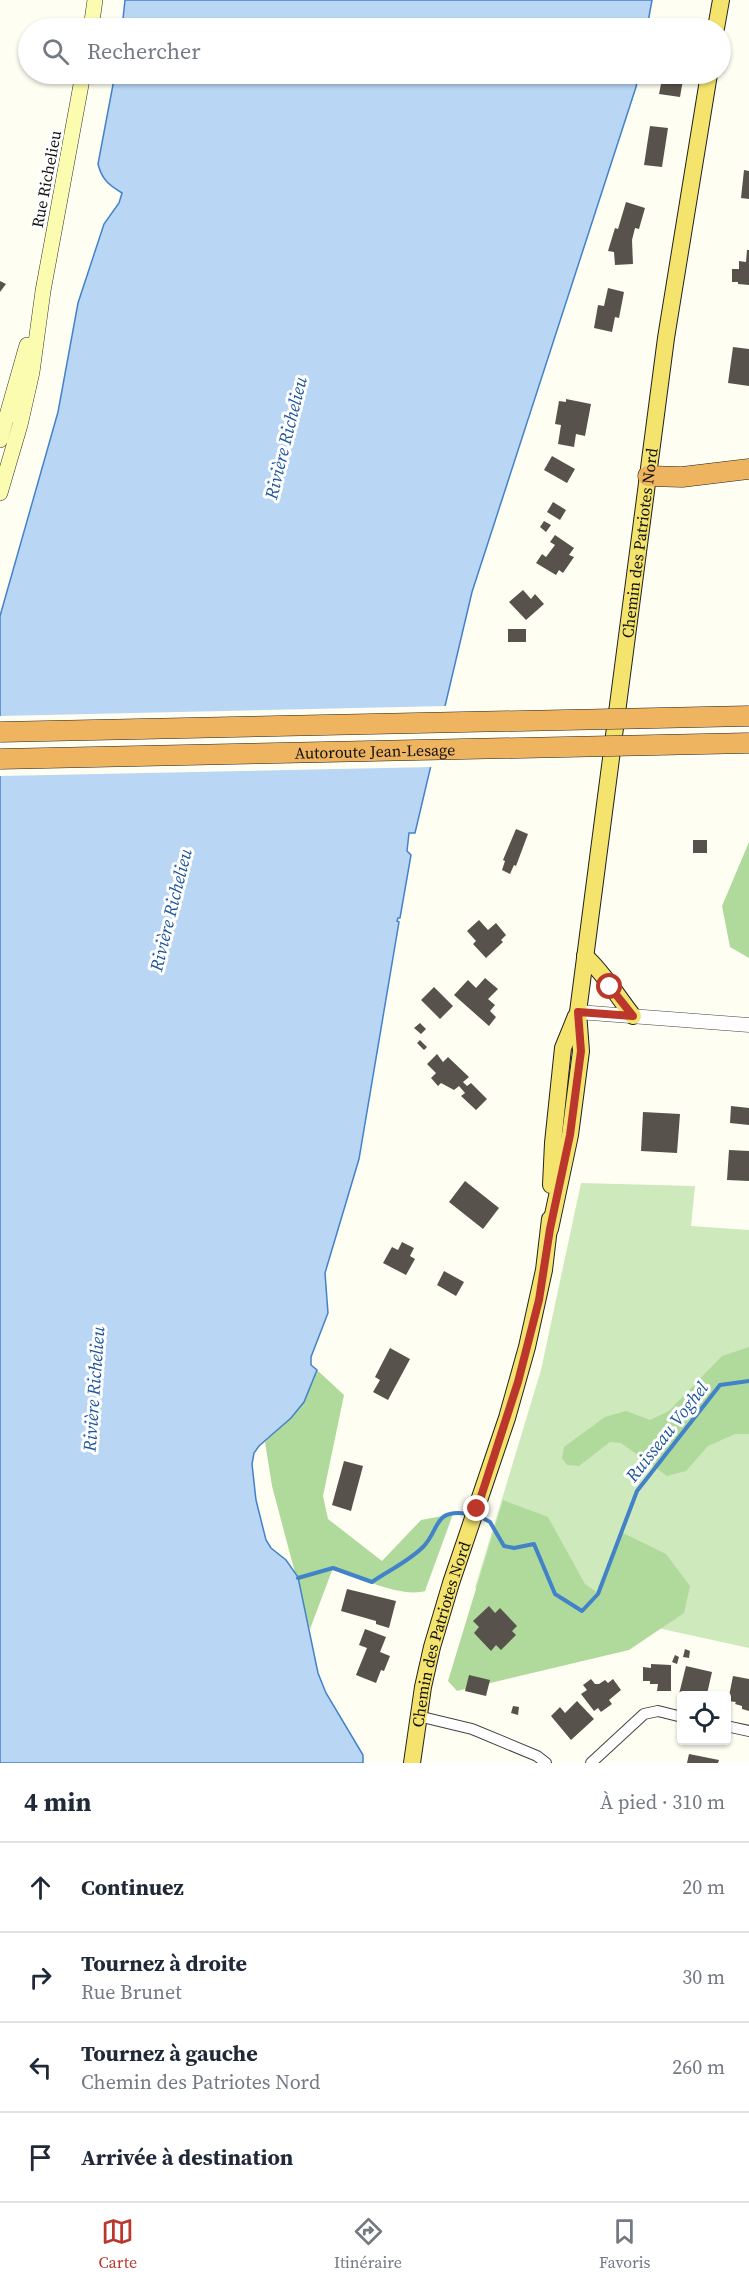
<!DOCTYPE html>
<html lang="fr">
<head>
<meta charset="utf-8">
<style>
	:root { --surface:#fff; --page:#f2f2f3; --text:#1f2937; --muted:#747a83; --line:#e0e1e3; --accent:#bc372b }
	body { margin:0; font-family:"Source Serif 4",serif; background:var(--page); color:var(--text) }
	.controls { position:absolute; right:18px; bottom:18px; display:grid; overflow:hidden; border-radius:6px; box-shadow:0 2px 4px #0004 }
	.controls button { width:54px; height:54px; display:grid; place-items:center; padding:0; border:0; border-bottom:2px solid var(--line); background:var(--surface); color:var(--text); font:30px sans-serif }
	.stop { position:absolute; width:18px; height:18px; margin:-14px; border:4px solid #bc372b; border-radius:50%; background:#fff }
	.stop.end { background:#bc372b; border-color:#fff; box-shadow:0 2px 6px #0008 }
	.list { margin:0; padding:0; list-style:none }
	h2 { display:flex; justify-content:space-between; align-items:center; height:78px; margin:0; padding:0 24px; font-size:26px }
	h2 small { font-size:20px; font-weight:400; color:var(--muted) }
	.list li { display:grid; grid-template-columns:39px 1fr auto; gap:18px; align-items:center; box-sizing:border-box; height:90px; padding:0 24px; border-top:2px solid var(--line) }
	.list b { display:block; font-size:22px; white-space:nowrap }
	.list p { margin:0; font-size:20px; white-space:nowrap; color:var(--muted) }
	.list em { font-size:20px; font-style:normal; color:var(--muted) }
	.icon { flex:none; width:33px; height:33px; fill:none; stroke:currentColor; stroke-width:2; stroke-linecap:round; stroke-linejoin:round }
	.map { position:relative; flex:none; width:749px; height:1763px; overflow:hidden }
	.search { position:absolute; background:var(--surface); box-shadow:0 2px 4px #0004; left:18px; right:18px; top:18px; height:66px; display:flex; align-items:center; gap:15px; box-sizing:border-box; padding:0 21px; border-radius:33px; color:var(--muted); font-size:22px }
	.sheet { height:438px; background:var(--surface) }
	nav { display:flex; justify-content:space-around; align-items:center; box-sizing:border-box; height:84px; border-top:2px solid var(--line); background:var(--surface); font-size:16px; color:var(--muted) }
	nav a { display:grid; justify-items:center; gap:3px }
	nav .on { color:var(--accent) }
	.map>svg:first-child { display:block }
	.green { fill:#cee9bc }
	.forest { fill:#b0d99c }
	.water { fill:#b9d6f4; stroke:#4282c9; stroke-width:1.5 }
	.pier { fill:#fffef3 }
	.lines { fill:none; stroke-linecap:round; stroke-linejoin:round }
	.stream { stroke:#4282c9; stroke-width:4 }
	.building { fill:#58524c }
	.minor-casing { stroke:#434343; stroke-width:12 }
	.tertiary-casing { stroke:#434343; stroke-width:15 }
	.secondary-casing { stroke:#323232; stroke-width:16 }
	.primary-casing { stroke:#212121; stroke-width:18 }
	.motorway-casing { stroke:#212121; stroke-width:21 }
	.minor { stroke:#fff; stroke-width:10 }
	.tertiary { stroke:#fff; stroke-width:14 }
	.secondary { stroke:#fbfcb0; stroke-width:15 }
	.primary { stroke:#f4e46d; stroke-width:16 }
	.motorway { stroke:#efb460; stroke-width:20 }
	.motorway-bridge-casing { stroke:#212121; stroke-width:21; stroke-linecap:butt }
	.motorway-bridge { stroke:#efb460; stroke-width:20 }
	.route { stroke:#bc372b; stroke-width:8 }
	.labels { text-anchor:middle; stroke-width:6; stroke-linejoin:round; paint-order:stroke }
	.street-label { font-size:16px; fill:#101010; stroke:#fff }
	.water-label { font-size:18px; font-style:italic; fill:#1c559e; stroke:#fff }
</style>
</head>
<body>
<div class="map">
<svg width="749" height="1763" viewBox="0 0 749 1763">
	<rect width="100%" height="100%" fill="#fffef3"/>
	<path class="green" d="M 581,1183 L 695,1186 L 691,1226 L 749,1230 L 749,1648 L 475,1588 L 541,1370 Z"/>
	<path class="forest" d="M 749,842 L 749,958 L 730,947 L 722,906 Z
		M 749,1347 L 749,1434 L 735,1434 L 708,1446 L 686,1471 L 667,1476 L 621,1443 L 610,1442 L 579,1466 L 567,1465 L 562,1458 L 564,1447 L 605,1417 L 626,1411 L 650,1420 L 669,1411 L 722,1356 Z
		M 317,1370 L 344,1395 L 323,1496 L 328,1519 L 382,1561 L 421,1520 L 453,1514 L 425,1591 C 401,1598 357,1577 333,1568 L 310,1629 L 272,1486 L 265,1442 L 291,1418 L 304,1402 Z
		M 503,1500 L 548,1517 L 585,1584 L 598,1593 L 621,1532 L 666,1554 L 690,1586 L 684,1613 L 629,1650 L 457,1691 L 448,1681 Z"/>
	<path class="water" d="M 125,0 L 652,0 L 647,28 L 122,28 Z
		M 115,74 L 639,74 L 636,87 L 472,592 L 415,833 L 409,833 L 407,851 L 411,855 L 400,918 L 398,918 L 397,921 L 399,922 L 359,1159 L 325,1273 L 328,1313 L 311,1357 L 311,1365 L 317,1370 L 304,1402 L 291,1418 L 259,1446 L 254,1453 L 252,1464 L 256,1500 L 266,1540 L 271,1548 L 286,1560 L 298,1577 L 318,1673 L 326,1693 L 363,1755 L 363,1763 L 0,1763 L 0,616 L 58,412 L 78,303 L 104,224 L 119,203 L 122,193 C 109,185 102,180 98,164 Z"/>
	<path class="pier" d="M 447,706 L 433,767 L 0,776 L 0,716 Z"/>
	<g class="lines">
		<path class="stream" d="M 479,1516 L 490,1522 L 504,1546 L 514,1548 L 534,1544 L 555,1594 L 582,1611 L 598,1594 L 637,1491 L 720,1385 L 749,1381
			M 298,1578 L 333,1568 L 372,1582 C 388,1571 409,1561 423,1547 C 440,1530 433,1508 468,1514"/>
	</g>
	<path class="building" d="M 663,74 L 684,74 L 680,97 L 659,94 Z
		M 650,126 L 668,128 L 662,167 L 644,165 Z
		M 744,170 L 749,171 L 749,199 L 741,198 Z
		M 626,202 L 645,208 L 639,229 L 635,228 L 632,240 L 633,264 L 615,265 L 614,252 L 608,251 L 615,228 L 618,229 Z
		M 747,250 L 749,250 L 749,285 L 738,284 L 738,282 L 732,282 L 732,269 L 739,269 L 739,261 L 746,262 Z
		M 0,281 L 6,284 L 0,292 Z
		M 608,288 L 624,292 L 619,318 L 615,317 L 612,332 L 594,328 L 598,305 L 604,306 Z
		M 733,347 L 749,349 L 749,386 L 728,383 Z
		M 566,399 L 591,404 L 585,436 L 576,434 L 574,447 L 558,444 L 561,425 L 555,424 L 559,401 L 566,402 Z
		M 552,456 L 575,469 L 567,483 L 544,470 Z
		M 553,502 L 566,510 L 560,520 L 547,512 Z
		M 544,521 L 551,525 L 546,532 L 540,527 Z
		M 555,535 L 574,548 L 569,555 L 574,557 L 563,573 L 559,570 L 556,575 L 536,563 L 542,554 L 546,557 L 555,545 L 550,542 Z
		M 523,590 L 531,599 L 535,594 L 544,604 L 526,620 L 509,602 Z
		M 508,629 L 526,629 L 526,642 L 508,642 Z
		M 516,829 L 528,834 L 516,866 L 514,865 L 510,874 L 502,870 L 505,861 L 503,860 Z
		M 693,840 L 707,840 L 707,853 L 693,853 Z
		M 479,920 L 488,930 L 496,923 L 506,935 L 501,940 L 503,942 L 486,958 L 473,944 L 476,941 L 467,931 Z
		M 485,978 L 498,989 L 488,999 L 495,1005 L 490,1011 L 496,1017 L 489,1026 L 454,995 L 468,980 L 476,988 Z
		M 434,987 L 453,1006 L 440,1019 L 421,1000 Z
		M 420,1023 L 426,1029 L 421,1034 L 414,1028 Z
		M 420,1040 L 427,1047 L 424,1050 L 417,1043 Z
		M 437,1054 L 443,1062 L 448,1057 L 469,1077 L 463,1082 L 467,1086 L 471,1083 L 487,1099 L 476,1110 L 461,1096 L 465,1093 L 459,1086 L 454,1090 L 441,1083 L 438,1086 L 431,1078 L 436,1073 L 427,1064 Z
		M 731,1106 L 749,1108 L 749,1125 L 730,1123 Z
		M 643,1112 L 680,1114 L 677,1153 L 641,1151 Z
		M 729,1150 L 749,1151 L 749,1181 L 727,1180 Z
		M 465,1181 L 499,1208 L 483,1229 L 449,1202 Z
		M 402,1242 L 414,1248 L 410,1256 L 415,1259 L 406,1275 L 383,1263 L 392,1247 L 398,1250 Z
		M 444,1271 L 464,1282 L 456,1296 L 437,1285 Z
		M 390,1348 L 410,1359 L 388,1400 L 373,1392 L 380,1380 L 375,1377 Z
		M 344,1461 L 363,1466 L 351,1511 L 332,1505 Z
		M 347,1589 L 396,1601 L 389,1628 L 376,1624 L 376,1621 L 341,1611 Z
		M 489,1606 L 495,1613 L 500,1608 L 517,1626 L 512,1631 L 516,1635 L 501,1650 L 496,1645 L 491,1651 L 474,1633 L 479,1627 L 473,1621 Z
		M 365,1629 L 386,1637 L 380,1652 L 390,1656 L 384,1671 L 381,1670 L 376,1683 L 356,1675 L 367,1648 L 359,1645 Z
		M 685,1649 L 690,1651 L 689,1658 L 683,1657 Z
		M 675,1655 L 679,1657 L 677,1664 L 672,1662 Z
		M 651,1664 L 671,1665 L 671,1691 L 657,1691 L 658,1684 L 650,1684 L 650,1681 L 643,1681 L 643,1667 L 651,1668 Z
		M 686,1666 L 712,1672 L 707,1694 L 699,1692 L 698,1696 L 679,1694 Z
		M 469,1675 L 490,1680 L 486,1696 L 465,1691 Z
		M 733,1676 L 749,1679 L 749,1711 L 742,1709 L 742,1706 L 735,1704 L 736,1702 L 728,1701 Z
		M 591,1679 L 595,1684 L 599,1684 L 605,1680 L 608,1683 L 613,1679 L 621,1690 L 609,1700 L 612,1704 L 601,1712 L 598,1708 L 594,1711 L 581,1694 L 587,1690 L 583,1685 Z
		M 577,1701 L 594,1719 L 571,1740 L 551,1716 L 560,1707 L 565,1713 Z
		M 513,1706 L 519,1707 L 518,1715 L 511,1713 Z
		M 689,1754 L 719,1760 L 718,1763 L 687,1763 Z"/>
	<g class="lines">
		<g class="minor-casing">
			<path id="minor" d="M 418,1716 L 472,1729 L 537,1756 L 546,1763
				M 726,1726 L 749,1731
				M 591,1763 L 644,1714 L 658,1711 L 682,1717"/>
		</g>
		<g class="tertiary-casing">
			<path id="tertiary" d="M 578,1012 L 749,1025"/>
		</g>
		<g class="secondary-casing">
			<path id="secondary" d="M 91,28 L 95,0
				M 0,440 L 27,345
				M 0,493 L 20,425 L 32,372 L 43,291 L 83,74"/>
		</g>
		<g class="primary-casing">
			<g id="primary">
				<path d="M 716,28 L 721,0"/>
				<path d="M 585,956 C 604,973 617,996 633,1016"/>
				<path d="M 551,1185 L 553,1143 L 563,1048 L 576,1016"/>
				<path id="s1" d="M 550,1229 L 570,1135 L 581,1051 L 578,1012 L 604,812 L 666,338 L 709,74"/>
				<path id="s2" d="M 412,1763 L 423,1687 L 432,1647 L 451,1583 L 507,1418 L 527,1347 L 544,1270 L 550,1219"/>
			</g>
		</g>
		<g class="motorway-casing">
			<path id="motorway" d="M 648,476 L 682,477 L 749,469"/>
		</g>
		<use href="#minor" class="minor"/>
		<use href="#tertiary" class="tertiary"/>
		<use href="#secondary" class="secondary"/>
		<use href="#primary" class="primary"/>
		<use href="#motorway" class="motorway"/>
		<g class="motorway-bridge-casing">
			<g id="motorway-bridge">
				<path d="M 0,732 L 749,716"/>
				<path id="s3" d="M 0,759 L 749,743"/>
			</g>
		</g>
		<use href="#motorway-bridge" class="motorway-bridge"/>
	</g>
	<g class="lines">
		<path class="route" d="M 477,1509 L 518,1382 L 539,1300 L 550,1229 L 570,1135 L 581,1051 L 578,1012 L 633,1016 L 610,987"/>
	</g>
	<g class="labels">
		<g class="street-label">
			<text transform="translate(46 179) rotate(-79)" y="6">Rue Richelieu</text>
			<text dy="6" stroke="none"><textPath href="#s1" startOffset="693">Chemin des Patriotes Nord</textPath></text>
			<text dy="6" stroke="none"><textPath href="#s3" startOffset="375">Autoroute Jean-Lesage</textPath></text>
			<text dy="6" stroke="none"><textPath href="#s2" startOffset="132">Chemin des Patriotes Nord</textPath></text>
		</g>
		<g class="water-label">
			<text transform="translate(286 438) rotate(-76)" y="6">Rivière Richelieu</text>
			<text transform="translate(171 910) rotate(-76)" y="6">Rivière Richelieu</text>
			<text transform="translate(94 1389) rotate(-86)" y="6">Rivière Richelieu</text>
			<text transform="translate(667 1432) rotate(-52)" y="6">Ruisseau Voghel</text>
		</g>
	</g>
</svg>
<div class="controls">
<button><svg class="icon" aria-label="locate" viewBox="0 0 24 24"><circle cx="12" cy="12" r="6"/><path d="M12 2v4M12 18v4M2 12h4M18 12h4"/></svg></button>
</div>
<div class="stop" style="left:610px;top:987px"></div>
<div class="stop end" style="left:477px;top:1509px"></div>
<div class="search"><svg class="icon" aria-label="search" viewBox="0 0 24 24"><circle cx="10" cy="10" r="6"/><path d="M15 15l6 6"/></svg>Rechercher</div>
</div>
<section class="sheet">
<h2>4 min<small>À pied · 310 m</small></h2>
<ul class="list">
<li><svg class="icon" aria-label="ahead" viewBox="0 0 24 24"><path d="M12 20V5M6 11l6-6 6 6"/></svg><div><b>Continuez</b></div><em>20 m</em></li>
<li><svg class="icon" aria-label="right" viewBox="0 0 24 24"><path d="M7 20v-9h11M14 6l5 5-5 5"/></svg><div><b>Tournez à droite</b><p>Rue Brunet</p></div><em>30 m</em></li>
<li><svg class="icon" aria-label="left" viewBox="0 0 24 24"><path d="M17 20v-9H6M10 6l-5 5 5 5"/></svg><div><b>Tournez à gauche</b><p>Chemin des Patriotes Nord</p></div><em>260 m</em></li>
<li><svg class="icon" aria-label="arrive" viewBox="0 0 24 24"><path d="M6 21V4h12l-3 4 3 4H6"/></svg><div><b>Arrivée à destination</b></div></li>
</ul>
</section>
<nav>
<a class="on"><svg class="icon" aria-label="map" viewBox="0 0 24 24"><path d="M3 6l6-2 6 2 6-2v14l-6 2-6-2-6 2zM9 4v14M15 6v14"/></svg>Carte</a>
<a><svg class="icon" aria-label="directions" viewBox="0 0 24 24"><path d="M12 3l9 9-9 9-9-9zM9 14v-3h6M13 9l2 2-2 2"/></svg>Itinéraire</a>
<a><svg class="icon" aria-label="saved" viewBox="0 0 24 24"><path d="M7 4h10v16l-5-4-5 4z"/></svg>Favoris</a>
</nav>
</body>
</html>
